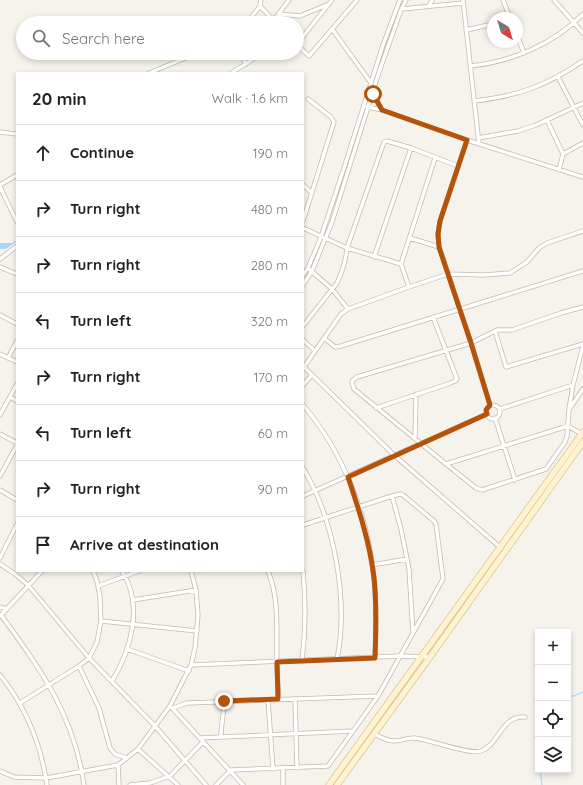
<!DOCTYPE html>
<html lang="en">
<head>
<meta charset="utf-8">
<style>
	:root { --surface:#fff; --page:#f6f6f6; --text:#222; --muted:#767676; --line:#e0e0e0 }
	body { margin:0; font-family:Quicksand,sans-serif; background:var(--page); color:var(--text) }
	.controls { position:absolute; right:12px; bottom:12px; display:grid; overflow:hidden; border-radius:0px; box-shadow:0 2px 6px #0003 }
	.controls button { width:36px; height:36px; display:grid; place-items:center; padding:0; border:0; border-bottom:1px solid var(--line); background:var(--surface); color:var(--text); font:20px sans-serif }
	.compass { position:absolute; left:487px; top:12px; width:36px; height:36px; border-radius:50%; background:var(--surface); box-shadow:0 2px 6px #0003; rotate:142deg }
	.stop { position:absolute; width:12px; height:12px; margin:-9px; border:3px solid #b45309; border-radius:50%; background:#fff }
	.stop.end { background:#b45309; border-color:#fff; box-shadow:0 1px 4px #0008 }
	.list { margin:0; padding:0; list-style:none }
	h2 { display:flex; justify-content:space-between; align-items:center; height:52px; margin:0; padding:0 16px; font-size:17px }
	h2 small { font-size:13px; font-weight:400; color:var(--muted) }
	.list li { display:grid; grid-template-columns:26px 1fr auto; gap:12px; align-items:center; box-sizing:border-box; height:56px; padding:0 16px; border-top:1px solid var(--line) }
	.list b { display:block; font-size:15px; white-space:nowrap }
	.list em { font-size:13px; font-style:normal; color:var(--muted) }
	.icon { flex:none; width:22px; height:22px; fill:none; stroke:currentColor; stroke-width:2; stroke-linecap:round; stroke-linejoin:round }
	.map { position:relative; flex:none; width:583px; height:785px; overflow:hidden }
	.search { position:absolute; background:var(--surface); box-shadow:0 2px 6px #0003; left:16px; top:16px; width:288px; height:44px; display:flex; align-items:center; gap:10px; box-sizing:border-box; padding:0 14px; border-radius:22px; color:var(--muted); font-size:15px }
	.panel { position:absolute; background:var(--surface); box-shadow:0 2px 6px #0003; left:16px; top:72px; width:288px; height:500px; border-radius:0px }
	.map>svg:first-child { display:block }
	.water { fill:#a9d4f2 }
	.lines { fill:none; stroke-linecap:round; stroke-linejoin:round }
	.stream { stroke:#a9d4f2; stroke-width:1 }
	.minor-casing { stroke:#c2bbae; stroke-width:5 }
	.secondary-casing { stroke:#d6c79b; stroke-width:7 }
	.minor { stroke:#fff; stroke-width:3.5 }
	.secondary { stroke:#fff3cd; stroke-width:5.5 }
	.route { stroke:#b45309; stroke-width:5 }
</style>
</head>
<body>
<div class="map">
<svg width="583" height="785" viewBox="0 0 583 785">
	<rect width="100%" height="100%" fill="#f6f3ec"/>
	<path class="water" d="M 15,241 L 17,241 L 6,249 L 0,249 L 0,243 L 12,243 Z"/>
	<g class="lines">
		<path class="stream" d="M 568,696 L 574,696 L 583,692
			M 537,750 L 536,736 L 538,731
			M 537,756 L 536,757 L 538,763
			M 540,770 L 542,785"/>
		<g class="minor-casing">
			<path id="minor" d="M 463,0 L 479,144
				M 503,0 L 510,18
				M 554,0 L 583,33
				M 260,6 L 276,23
				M 429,6 L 432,0
				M 402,9 L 463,3
				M 279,14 L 300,16 L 329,4
				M 274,20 L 289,0
				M 247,23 L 260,6 L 261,0
				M 332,29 L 371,83
				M 466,30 L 493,24
				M 517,35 L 524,53
				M 297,44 L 332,0
				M 297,45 L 309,56 L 357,0
				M 240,53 L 246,64
				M 470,66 C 511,62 554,44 583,14
				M 149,73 L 198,53
				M 231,73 L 263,53
				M 558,77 L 583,125
				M 373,94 L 382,110
				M 474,101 C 518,96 546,86 583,61
				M 367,107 L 382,110 L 467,140 L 583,177
				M 547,120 L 563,154 L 559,170
				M 0,132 L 17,134
				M 478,138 L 518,131 L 536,125 L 583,103
				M 467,140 L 440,221 L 438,234 L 439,247 L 471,343 L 490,405
				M 563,154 L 583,143
				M 0,185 L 17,175
				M 303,185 L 312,193
				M 0,187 L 17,222
				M 303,221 L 334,122 L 331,117 L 308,99
				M 303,228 L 347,248 L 401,264
				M 410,238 L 439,247
				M 374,257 L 411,148
				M 0,259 L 17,246
				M 0,267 L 17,274
				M 310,270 L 332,289 L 348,309
				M 303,275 L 308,268 L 321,237 L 345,165 L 383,45 L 400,0
				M 303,285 L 312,271 L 332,222 L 379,72 L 401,10 L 406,0
				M 409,287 L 401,264 L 435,158
				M 583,307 L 561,313 L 512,330 L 497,330 L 471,343 L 357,377 L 353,380 L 352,383 L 354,389 L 446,464 L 476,488 L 482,490 L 546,469 L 565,442 L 567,436 L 569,409 L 573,385 L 583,346
				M 0,315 L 17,324
				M 303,326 L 337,283 C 342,272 346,260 347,248 L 384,142 L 387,141 L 411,148 L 458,166
				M 495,331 L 506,367 L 583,344
				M 324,338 L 335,347 L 341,346 L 583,271
				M 303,340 L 315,351
				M 0,354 L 17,362
				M 8,358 L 17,341
				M 303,366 L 394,455 L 501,548
				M 304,367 L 341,314 L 348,309 L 409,287 L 448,274 L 484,275 L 510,273 L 527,262 L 539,248 L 547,243 L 583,231
				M 303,385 L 312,375
				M 10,397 L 17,401
				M 303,405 C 344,453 368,516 374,578 C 377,605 376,631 375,658
				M486 412a7 7 0 1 1 14 0a7 7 0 1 1-14 0Z
				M 376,408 L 448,384 L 455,381 L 457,379 L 433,317
				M 570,408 L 583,389
				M 500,409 L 573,385
				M 0,415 L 17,384
				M 495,418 L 515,480
				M 0,434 L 17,443
				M 415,439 L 416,394
				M 446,464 L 568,426 L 582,434
				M 303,468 C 334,519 349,600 337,659
				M 0,476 L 17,445
				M 0,490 L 17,500
				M 303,496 L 487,414
				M 392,496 L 401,529 L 409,569 L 413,633
				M 0,558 L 17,524
				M 0,564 L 15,574 L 28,585 L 89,658 L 155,726 L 206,785
				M 372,565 L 407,559
				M 268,571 C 280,601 276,631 277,662 C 277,674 278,687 279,699
				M 98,586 L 139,571
				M 133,600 L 196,590
				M 0,607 L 7,609
				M 1,615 C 41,670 74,715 84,785
				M 0,616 L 42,571
				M 101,621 L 197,631
				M 127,649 L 189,671
				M 302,661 C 306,629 306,603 303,571
				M 191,665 L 399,656 L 430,657
				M 79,666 L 99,708 L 110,748 L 115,754 L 127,758
				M 0,675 C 26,707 41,744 47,785
				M 112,681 C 131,650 144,605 122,571
				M 295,699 L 297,768
				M 268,700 L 273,769
				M 20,703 L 79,666 L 89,658 L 97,642 L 101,621 L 100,597 L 97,581 L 93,571
				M 172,708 L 243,785
				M 173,708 L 187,703 L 378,696
				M 374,734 C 380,737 387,741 394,741 C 402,741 408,737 415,738 C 431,740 469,755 481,751 C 500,744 501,715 525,717
				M 221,737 C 221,725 224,714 224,701
				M 200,738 L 353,731
				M 138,749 L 178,785
				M 118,765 L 119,785
				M 0,771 L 14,777 L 46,778 L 118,765 L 138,749 L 170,706 L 191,665 L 195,648 L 198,615 L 196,590 L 191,571
				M 130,785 L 150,783 L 170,776 L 203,742
				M 216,785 L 231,770 L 328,766 L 378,696 L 443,579 L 436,524 L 434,521 L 403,495 L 400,494 L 392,496 L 303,525
				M 283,785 L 283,768"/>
		</g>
		<g class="secondary-casing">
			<path id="secondary" d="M 329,785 L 583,432
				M 337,785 L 430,657 L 583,442"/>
		</g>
		<use href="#minor" class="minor"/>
		<use href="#secondary" class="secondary"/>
	</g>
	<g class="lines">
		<path class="route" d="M 224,701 L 278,699 L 277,662 L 375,658 C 376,631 377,604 374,578 C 370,543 359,510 348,477 L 487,414 L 486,410 L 490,405 L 471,343 L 439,247 L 438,234 L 440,221 L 467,140 L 382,110 L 373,94"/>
	</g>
</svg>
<div class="controls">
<button>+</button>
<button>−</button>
<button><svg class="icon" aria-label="locate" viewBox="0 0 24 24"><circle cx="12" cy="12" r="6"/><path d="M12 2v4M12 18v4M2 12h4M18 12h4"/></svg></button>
<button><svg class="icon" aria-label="layers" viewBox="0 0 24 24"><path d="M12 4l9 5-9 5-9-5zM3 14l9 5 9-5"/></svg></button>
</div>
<svg class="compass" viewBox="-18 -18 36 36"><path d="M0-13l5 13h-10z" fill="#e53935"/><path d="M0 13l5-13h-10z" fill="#767676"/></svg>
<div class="stop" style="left:373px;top:94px"></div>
<div class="stop end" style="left:224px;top:701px"></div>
<div class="search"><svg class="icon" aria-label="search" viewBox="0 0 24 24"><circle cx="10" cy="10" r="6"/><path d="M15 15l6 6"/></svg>Search here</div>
<section class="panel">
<h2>20 min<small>Walk · 1.6 km</small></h2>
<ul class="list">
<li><svg class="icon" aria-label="ahead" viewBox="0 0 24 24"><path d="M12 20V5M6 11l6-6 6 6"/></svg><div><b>Continue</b></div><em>190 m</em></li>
<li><svg class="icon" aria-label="right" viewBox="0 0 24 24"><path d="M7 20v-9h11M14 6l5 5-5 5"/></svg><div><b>Turn right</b></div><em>480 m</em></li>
<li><svg class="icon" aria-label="right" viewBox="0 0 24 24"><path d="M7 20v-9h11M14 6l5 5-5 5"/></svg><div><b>Turn right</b></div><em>280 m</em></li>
<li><svg class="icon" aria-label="left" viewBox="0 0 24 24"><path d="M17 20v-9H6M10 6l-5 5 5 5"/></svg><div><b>Turn left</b></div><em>320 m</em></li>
<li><svg class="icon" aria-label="right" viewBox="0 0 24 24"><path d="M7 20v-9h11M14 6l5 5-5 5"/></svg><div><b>Turn right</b></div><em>170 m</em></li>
<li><svg class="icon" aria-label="left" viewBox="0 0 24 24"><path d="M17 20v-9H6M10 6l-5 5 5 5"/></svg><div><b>Turn left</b></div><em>60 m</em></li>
<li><svg class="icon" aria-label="right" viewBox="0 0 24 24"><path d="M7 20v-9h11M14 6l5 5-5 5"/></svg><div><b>Turn right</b></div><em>90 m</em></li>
<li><svg class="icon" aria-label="arrive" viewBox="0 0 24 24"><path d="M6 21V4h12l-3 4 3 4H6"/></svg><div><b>Arrive at destination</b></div></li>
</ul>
</section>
</div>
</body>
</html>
